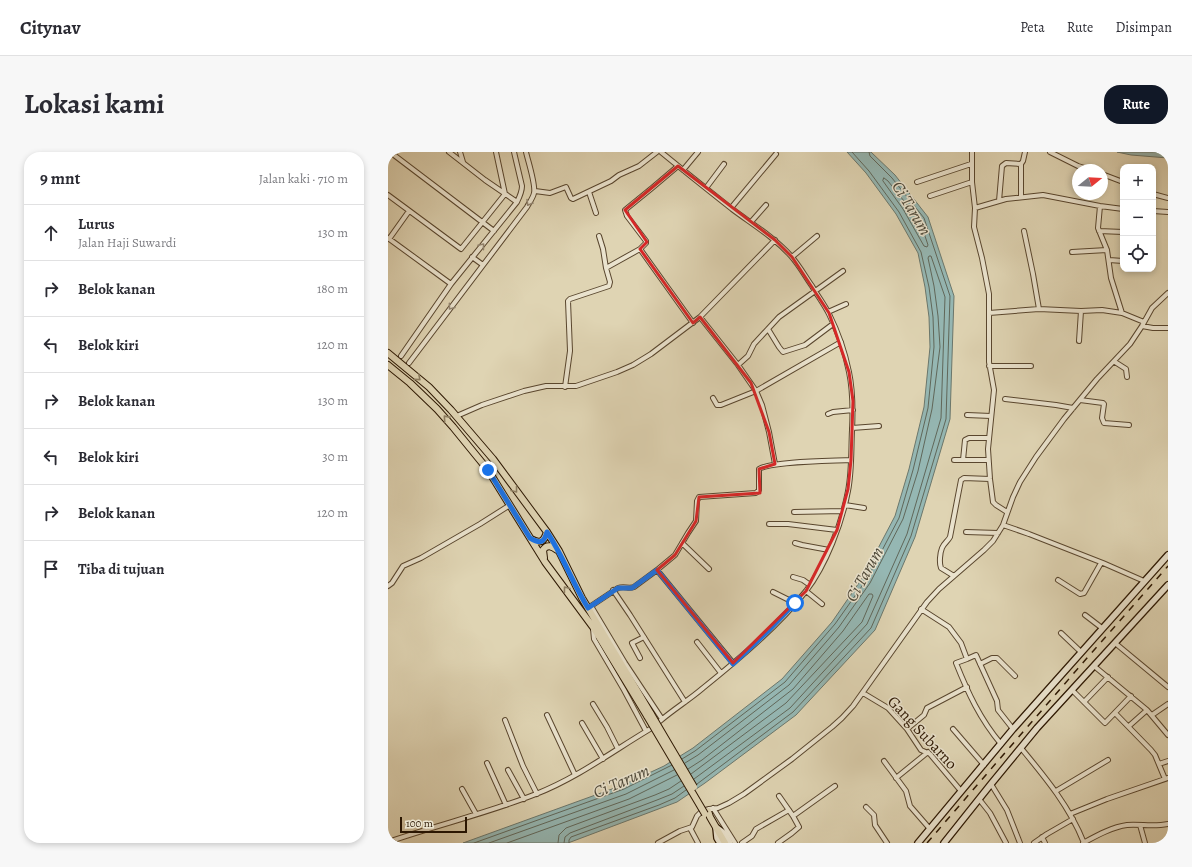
<!DOCTYPE html>
<html lang="id">
<head>
<meta charset="utf-8">
<style>
	:root { --surface:#fff; --page:#f7f7f7; --text:#2b2b33; --muted:#7c7c81; --line:#e1e1e2; --accent:#111827 }
	body { margin:0; font-family:Alegreya,serif; background:var(--page); color:var(--text) }
	.controls { position:absolute; right:12px; top:12px; display:grid; overflow:hidden; border-radius:8px; box-shadow:0 2px 6px #0003 }
	.controls button { width:36px; height:36px; display:grid; place-items:center; padding:0; border:0; border-bottom:1px solid var(--line); background:var(--surface); color:var(--text); font:20px sans-serif }
	.compass { position:absolute; left:684px; top:12px; width:36px; height:36px; border-radius:50%; background:var(--surface); box-shadow:0 2px 6px #0003; rotate:72deg }
	.scale { position:absolute; left:12px; bottom:10px; width:67px; box-sizing:border-box; padding-left:4px; border:2px solid #2c1702; border-top:0; font-size:11px; line-height:14px; white-space:nowrap; color:#2c1702; -webkit-text-stroke:3px #eae3ce; paint-order:stroke }
	.stop { position:absolute; width:12px; height:12px; margin:-9px; border:3px solid #1a73e8; border-radius:50%; background:#fff }
	.stop.end { background:#1a73e8; border-color:#fff; box-shadow:0 1px 4px #0008 }
	.list { margin:0; padding:0; list-style:none }
	h2 { display:flex; justify-content:space-between; align-items:center; height:52px; margin:0; padding:0 16px; font-size:17px }
	h2 small { font-size:13px; font-weight:400; color:var(--muted) }
	.list li { display:grid; grid-template-columns:26px 1fr auto; gap:12px; align-items:center; box-sizing:border-box; height:56px; padding:0 16px; border-top:1px solid var(--line) }
	.list b { display:block; font-size:15px; white-space:nowrap }
	.list p { margin:0; font-size:13px; white-space:nowrap; color:var(--muted) }
	.list em { font-size:13px; font-style:normal; color:var(--muted) }
	.icon { flex:none; width:22px; height:22px; fill:none; stroke:currentColor; stroke-width:2; stroke-linecap:round; stroke-linejoin:round }
	.map { position:relative; flex:none; width:780px; height:691px; overflow:hidden; border-radius:16px }
	header { display:flex; align-items:center; gap:24px; box-sizing:border-box; height:56px; padding:0 20px; background:var(--surface); border-bottom:1px solid var(--line) }
	header strong { font-size:19px }
	nav { display:flex; gap:22px; margin-inline-start:auto; font-size:14px }
	.intro { display:flex; align-items:center; justify-content:space-between; box-sizing:border-box; height:96px; padding:0 24px }
	h1 { margin:0; font-size:28px }
	.button { padding:10px 18px; border-radius:16px; background:var(--accent); color:#fff; font-size:14px; font-weight:700 }
	main { display:flex; gap:24px; padding:0 24px }
	aside { flex:1; background:var(--surface); border-radius:16px; box-shadow:0 2px 6px #0003 }
	.map>svg:first-child { display:block }
	.water { fill:#95b7b3; stroke:#6b776c }
	.lines { fill:none; stroke-linecap:round; stroke-linejoin:round }
	.shore { stroke:#60675a; stroke-width:1 }
	.minor-casing { stroke:#59462e; stroke-width:6 }
	.secondary-casing { stroke:#2c1702; stroke-width:8 }
	.primary-casing { stroke:#2c1702; stroke-width:8 }
	.minor { stroke:#eae3ce; stroke-width:4 }
	.secondary { stroke:#eae3ce; stroke-width:5.5 }
	.primary { stroke:#dfd4b3; stroke-width:6 }
	.rail { stroke:#2c1702; stroke-width:1.5; stroke-dasharray:7 7; stroke-linecap:butt }
	.primary-bridge-casing { stroke:#2c1702; stroke-width:8; stroke-linecap:butt }
	.primary-bridge { stroke:#dfd4b3; stroke-width:6 }
	.oneway { stroke:#948772 }
	.oneway2 { stroke:#8e7f63 }
	.route { stroke:#1a73e8; stroke-width:5 }
	.marked { fill:none; stroke:#d62828; stroke-width:3; stroke-linejoin:round }
	.labels { text-anchor:middle; stroke-width:3; stroke-linejoin:round; paint-order:stroke }
	.street-label { font-size:16px; fill:#2c1702; stroke:#eae3ce }
	.water-label { font-size:17px; font-style:italic; fill:#4c4737; stroke:#eae3ce }
</style>
</head>
<body>
<header>
<strong>Citynav</strong>
<nav><a>Peta</a><a>Rute</a><a>Disimpan</a></nav>
</header>
<div class="intro"><h1>Lokasi kami</h1><a class="button">Rute</a></div>
<main>
<aside>
<h2>9 mnt<small>Jalan kaki · 710 m</small></h2>
<ul class="list">
<li><svg class="icon" aria-label="ahead" viewBox="0 0 24 24"><path d="M12 20V5M6 11l6-6 6 6"/></svg><div><b>Lurus</b><p>Jalan Haji Suwardi</p></div><em>130 m</em></li>
<li><svg class="icon" aria-label="right" viewBox="0 0 24 24"><path d="M7 20v-9h11M14 6l5 5-5 5"/></svg><div><b>Belok kanan</b></div><em>180 m</em></li>
<li><svg class="icon" aria-label="left" viewBox="0 0 24 24"><path d="M17 20v-9H6M10 6l-5 5 5 5"/></svg><div><b>Belok kiri</b></div><em>120 m</em></li>
<li><svg class="icon" aria-label="right" viewBox="0 0 24 24"><path d="M7 20v-9h11M14 6l5 5-5 5"/></svg><div><b>Belok kanan</b></div><em>130 m</em></li>
<li><svg class="icon" aria-label="left" viewBox="0 0 24 24"><path d="M17 20v-9H6M10 6l-5 5 5 5"/></svg><div><b>Belok kiri</b></div><em>30 m</em></li>
<li><svg class="icon" aria-label="right" viewBox="0 0 24 24"><path d="M7 20v-9h11M14 6l5 5-5 5"/></svg><div><b>Belok kanan</b></div><em>120 m</em></li>
<li><svg class="icon" aria-label="arrive" viewBox="0 0 24 24"><path d="M6 21V4h12l-3 4 3 4H6"/></svg><div><b>Tiba di tujuan</b></div></li>
</ul>
</aside>
<div class="map">
<svg width="780" height="691" viewBox="0 0 780 691">
	<rect width="100%" height="100%" fill="#dfd4b3"/>
	<filter id="stains"><feTurbulence type="fractalNoise" baseFrequency=".005" numOctaves="4"/><feColorMatrix values="0 0 0 0 .2 0 0 0 0 .09 0 0 0 0 .02 0 0 0 .5 -.17"/></filter>
	<radialGradient id="worn" r=".72"><stop offset=".6" stop-color="#630" stop-opacity="0"/><stop offset="1" stop-color="#630" stop-opacity=".3"/></radialGradient>
	<path class="water" d="M 459,0 L 483,0 L 507,23 L 540,65 L 566,144 L 562,267 L 527,385 L 487,478 L 408,563 L 317,631 L 289,650 L 180,691 L 75,691 L 235,633 L 276,614 L 305,596 L 394,527 L 444,470 L 475,425 L 507,364 L 521,317 L 536,255 L 542,195 L 541,165 L 537,135 L 530,101 L 508,62 L 478,21 Z
		M 729,0 L 780,0 L 780,6 L 743,3 Z"/>
	<g class="lines">
		<path class="shore" d="M 496,26 L 500,29 L 532,69 L 540,93 L 539,95 L 536,94 L 515,57 L 495,29 Z
			M 294,607 L 307,599 L 397,530 L 447,472 L 479,427 L 511,366 L 525,318 L 540,256 L 546,195 L 545,165 L 541,135 L 533,100 L 511,60 L 481,19 L 464,0
			M 297,611 L 310,603 L 401,533 L 451,475 L 482,431 L 515,367 L 530,319 L 544,257 L 552,195 L 550,164 L 546,134 L 540,106 L 541,104 L 543,104 L 557,145 L 553,266 L 519,382 L 479,472 L 402,556 L 306,627
			M 300,617 L 314,608 L 405,537 L 455,479 L 481,442 L 484,442 L 485,444 L 474,470 L 398,551 L 303,622
			M 309,632 L 405,560 L 483,476 L 523,384 L 558,267 L 562,144 L 536,66 L 504,26 L 482,4 L 481,0
			M 86,691 L 236,637 L 284,613
			M 101,691 L 238,642 L 286,618
			M 119,691 L 241,647 L 289,623
			M 170,691 L 171,683 L 178,676 L 267,643 L 281,637 L 293,629
			M 176,691 L 177,685 L 182,681 L 269,648 L 284,642 L 296,634
			M 181,691 L 181,688 L 183,685 L 271,653 L 287,646 L 298,638"/>
		<g class="minor-casing">
			<path id="minor" d="M 2,0 L 106,79
				M 61,0 L 97,28 L 129,50
				M 72,0 L 75,10
				M 584,0 L 584,30 L 587,56 L 586,75 L 594,106 L 601,142 L 601,210 L 606,238 L 600,297 L 602,327 L 605,350 L 608,353 L 619,360
				M 662,0 L 690,14 L 703,18
				M 633,12 L 633,45
				M 290,14 L 264,36 L 237,58 L 239,64 L 258,89 L 258,91 L 252,97 L 305,171
				M 295,18 L 310,0
				M 714,22 L 735,30
				M 529,30 L 583,12
				M 318,36 L 336,12
				M 147,39 L 162,41 L 178,35 L 183,46 L 185,47 L 223,29 L 231,23 L 251,14 L 269,0
				M 201,40 L 208,61
				M 765,42 L 780,46
				M 0,43 L 73,97 L 117,42 L 108,0
				M 542,44 L 584,30
				M 611,49 L 614,14 L 618,11 L 633,12 L 635,9 L 637,0
				M 712,54 L 710,76 L 719,98 L 723,126 L 734,161
				M 343,56 L 388,2
				M 587,56 L 618,47 L 655,43 L 712,54 L 735,57
				M 765,59 L 780,60
				M 363,70 L 378,53
				M 636,79 L 645,122 L 651,157
				M 711,79 L 735,80
				M 211,84 L 215,97 L 218,116
				M 0,86 L 63,132
				M 1,87 L 21,59
				M 684,100 L 719,98
				M 84,105 L 95,113
				M 404,105 L 429,84
				M 721,108 L 735,109
				M 440,160 L 458,152
				M 601,161 L 651,157 L 693,159 L 714,158 L 734,161 L 756,170
				M 312,165 L 350,213 L 368,239 L 374,253 L 381,280 L 387,312
				M 754,174 L 765,176 L 780,176
				M 380,177 L 391,195 L 395,200 L 417,193 L 445,172
				M 691,189 L 693,159
				M 13,204 L 63,132 L 129,50 C 132,44 134,40 134,34 L 126,0
				M 727,210 L 738,217 L 739,225
				M 21,211 L 139,55 C 141,51 145,46 146,41 C 148,33 140,9 138,0
				M 350,213 L 360,204 L 366,192 L 391,165 L 455,119
				M 601,214 L 643,214
				M 177,235 L 182,199 L 180,149 L 182,147 L 221,134 L 222,130 L 218,116 L 252,97
				M 325,246 L 329,253 L 333,253 L 368,239 L 453,190
				M 617,247 L 668,253 L 685,256
				M 692,248 L 715,251 L 716,252 L 714,266 L 716,271 L 741,273
				M 440,262 L 445,260 L 465,258
				M 71,263 L 94,253 L 136,239 L 158,234 L 188,234 L 229,220 L 245,213 L 263,202 L 312,165 L 387,88
				M 579,263 L 603,264
				M 464,276 L 491,274
				M 566,308 L 600,308
				M 575,308 L 577,288 L 581,286 L 601,286
				M 457,353 L 476,356
				M 406,360 L 455,359
				M 381,372 L 400,372 L 449,378
				M 615,373 L 641,382 L 715,411 L 756,429
				M 578,380 L 610,381
				M 294,391 L 321,417
				M 407,391 L 414,393 L 441,398
				M 269,418 L 345,511
				M 566,424 L 553,416 C 551,411 552,401 554,396 C 556,391 560,389 562,385 L 573,328 L 576,326 L 602,327
				M 405,425 L 415,428 L 422,433
				M 670,428 L 692,442 L 696,441 L 713,411
				M 0,434 L 4,431 L 15,414 L 33,406 L 92,372 L 122,353
				M 225,438 L 242,463 L 297,550
				M 418,439 L 434,452
				M 385,440 L 407,451
				M 203,454 L 237,511 L 274,567
				M 200,456 L 230,436 C 236,434 241,437 246,435 L 269,418 L 287,403 L 300,381 L 308,369 L 309,349 L 311,345 L 368,341 L 371,338 L 371,317 C 384,309 444,309 463,308
				M 533,457 L 561,475 L 573,491 L 579,507 L 588,503 L 609,549 L 610,558 L 625,577
				M 697,463 L 714,476
				M 205,477 L 206,487 L 236,538 L 258,579
				M 673,481 L 693,500
				M 309,490 L 333,521
				M 727,491 L 780,535
				M 252,506 L 244,491 L 256,485
				M 579,507 L 568,511 C 580,541 592,567 613,592
				M 592,512 L 604,506 L 609,506 L 627,524
				M 706,514 L 759,558 L 780,583
				M 684,538 L 717,571 L 743,544
				M 475,541 L 500,556 L 519,577 L 533,598 L 542,602 L 573,639
				M 696,550 L 720,525
				M 205,552 L 219,575 L 230,597
				M 727,561 L 763,598 L 767,603 L 777,627
				M 159,563 L 187,623
				M 764,563 L 780,552
				M 117,568 L 135,614 L 149,642
				M 272,569 C 286,557 301,548 315,536 C 351,507 389,475 418,439 C 438,413 454,371 460,339 C 464,319 463,298 464,278 C 465,258 465,239 461,220 C 457,200 450,180 441,162 C 436,152 429,143 424,134 C 417,124 411,113 403,104 C 386,85 364,72 344,57 C 320,38 296,19 273,0
				M 194,571 L 215,607
				M 741,574 L 759,558
				M 519,577 L 536,563 L 539,556 L 579,535
				M 565,577 L 596,613
				M 633,596 C 657,625 682,655 696,691
				M 496,609 L 518,639 L 522,654 L 542,677
				M 99,611 L 118,653
				M 771,612 L 780,609
				M 120,618 L 136,647
				M 508,626 L 540,600
				M 603,632 L 619,658 L 632,691
				M 74,637 L 88,662
				M 668,639 L 720,608
				M 591,647 L 602,661 L 618,691
				M 478,655 L 486,663 L 487,673 L 499,691
				M 325,656 L 347,691
				M 682,662 L 719,647 L 780,626
				M 405,664 L 447,634
				M 752,673 L 757,691
				M 302,676 L 310,691
				M 654,685 L 657,691
				M 0,690 C 49,673 100,661 148,642 C 189,626 225,599 262,577
				M 270,691 L 292,679 L 304,675 L 309,664 L 314,659 L 321,657 L 330,656 L 341,651 L 356,642 L 404,607 L 444,575 L 454,566 L 465,554 L 539,450 L 551,437 L 596,398 L 605,389 L 615,373 L 625,345 L 632,330 L 648,305 L 676,267 L 709,227 L 742,192 L 754,174 L 764,156 L 780,141
				M 354,691 L 364,684 L 368,677 L 401,658
				M 390,691 L 404,681 L 411,675 L 405,664 L 391,644
				M 646,691 L 659,682 L 685,667
				M 695,691 C 708,684 724,675 739,673 C 753,672 766,675 780,672"/>
		</g>
		<g class="secondary-casing">
			<path id="secondary" d="M 328,676 L 329,686 L 332,691
				M 329,676 L 337,682 L 342,691
				M 530,691 L 625,577 L 780,403
				M 556,691 L 603,632 L 649,576 L 780,433"/>
		</g>
		<g class="primary-casing">
			<path id="primary" d="M 0,201 L 41,235 L 63,258 L 105,307 L 159,380 L 171,399 L 194,446 L 263,562
				M 0,213 L 22,231 L 49,257 L 65,275 L 100,318 L 157,410 L 205,475 L 259,564
				M 143,387 C 152,392 156,390 159,380
				M 156,406 L 155,398 C 159,392 164,394 169,398
				M 320,659 L 322,665 L 337,691"/>
		</g>
		<use href="#minor" class="minor"/>
		<use href="#secondary" class="secondary"/>
		<use href="#primary" class="primary"/>
		<path class="rail" d="M 539,691 L 699,506 L 780,414"/>
		<g class="primary-bridge-casing">
			<path id="primary-bridge" d="M 263,562 L 306,635
				M 259,564 L 317,662"/>
		</g>
		<use href="#primary-bridge" class="primary-bridge"/>
	</g>
	<defs><path id="oneway-chevron" d="M-2-3.5L2.5 0L-2 3.5" fill="none" stroke-width="1.6" stroke-linecap="round" stroke-linejoin="round"/></defs>
	<g class="oneway">
		<use href="#oneway-chevron" transform="translate(141 51) rotate(121)"/>
		<use href="#oneway-chevron" transform="translate(94 94) rotate(-50)"/>
		<use href="#oneway-chevron" transform="translate(63 155) rotate(127)"/>
	</g>
	<g class="oneway2">
		<use href="#oneway-chevron" transform="translate(30 226) rotate(41)"/>
		<use href="#oneway-chevron" transform="translate(58 266) rotate(-132)"/>
		<use href="#oneway-chevron" transform="translate(127 338) rotate(52)"/>
		<use href="#oneway-chevron" transform="translate(178 437) rotate(-127)"/>
	</g>
	<g class="lines">
		<path class="route" d="M 100,318 L 142,386 C 152,392 156,391 159,380 C 175,404 185,432 200,456 L 230,436 L 244,436 L 269,418 L 345,512 L 380,479 L 407,451"/>
	</g>
	<path class="marked" d="M 290,14 L 387,88 L 404,105 L 441,161 L 461,220 L 465,249 L 463,308 L 460,337 L 449,378 L 418,439 L 345,511 L 269,418 L 287,403 L 308,369 L 311,345 L 372,341 L 371,317 L 387,312 L 381,280 L 363,231 L 312,165 L 305,171 L 252,97 L 259,90 L 237,58 Z"/>
	<g class="labels">
		<g class="street-label">
			<text transform="translate(535 580) rotate(47)" y="6">Gang Subarno</text>
		</g>
		<g class="water-label">
			<text transform="translate(524 56) rotate(59)" y="6">Ci Tarum</text>
			<text transform="translate(476 422) rotate(-61)" y="6">Ci Tarum</text>
			<text transform="translate(233 629) rotate(-24)" y="6">Ci Tarum</text>
		</g>
	</g>
	<rect width="100%" height="100%" filter="url(#stains)"/>
	<rect width="100%" height="100%" fill="url(#worn)"/>
</svg>
<div class="controls">
<button>+</button>
<button>−</button>
<button><svg class="icon" aria-label="locate" viewBox="0 0 24 24"><circle cx="12" cy="12" r="6"/><path d="M12 2v4M12 18v4M2 12h4M18 12h4"/></svg></button>
</div>
<svg class="compass" viewBox="-18 -18 36 36"><path d="M0-13l5 13h-10z" fill="#e53935"/><path d="M0 13l5-13h-10z" fill="#7c7c81"/></svg>
<div class="scale">100 m</div>
<div class="stop" style="left:407px;top:451px"></div>
<div class="stop end" style="left:100px;top:318px"></div>
</div>
</main>
</body>
</html>
